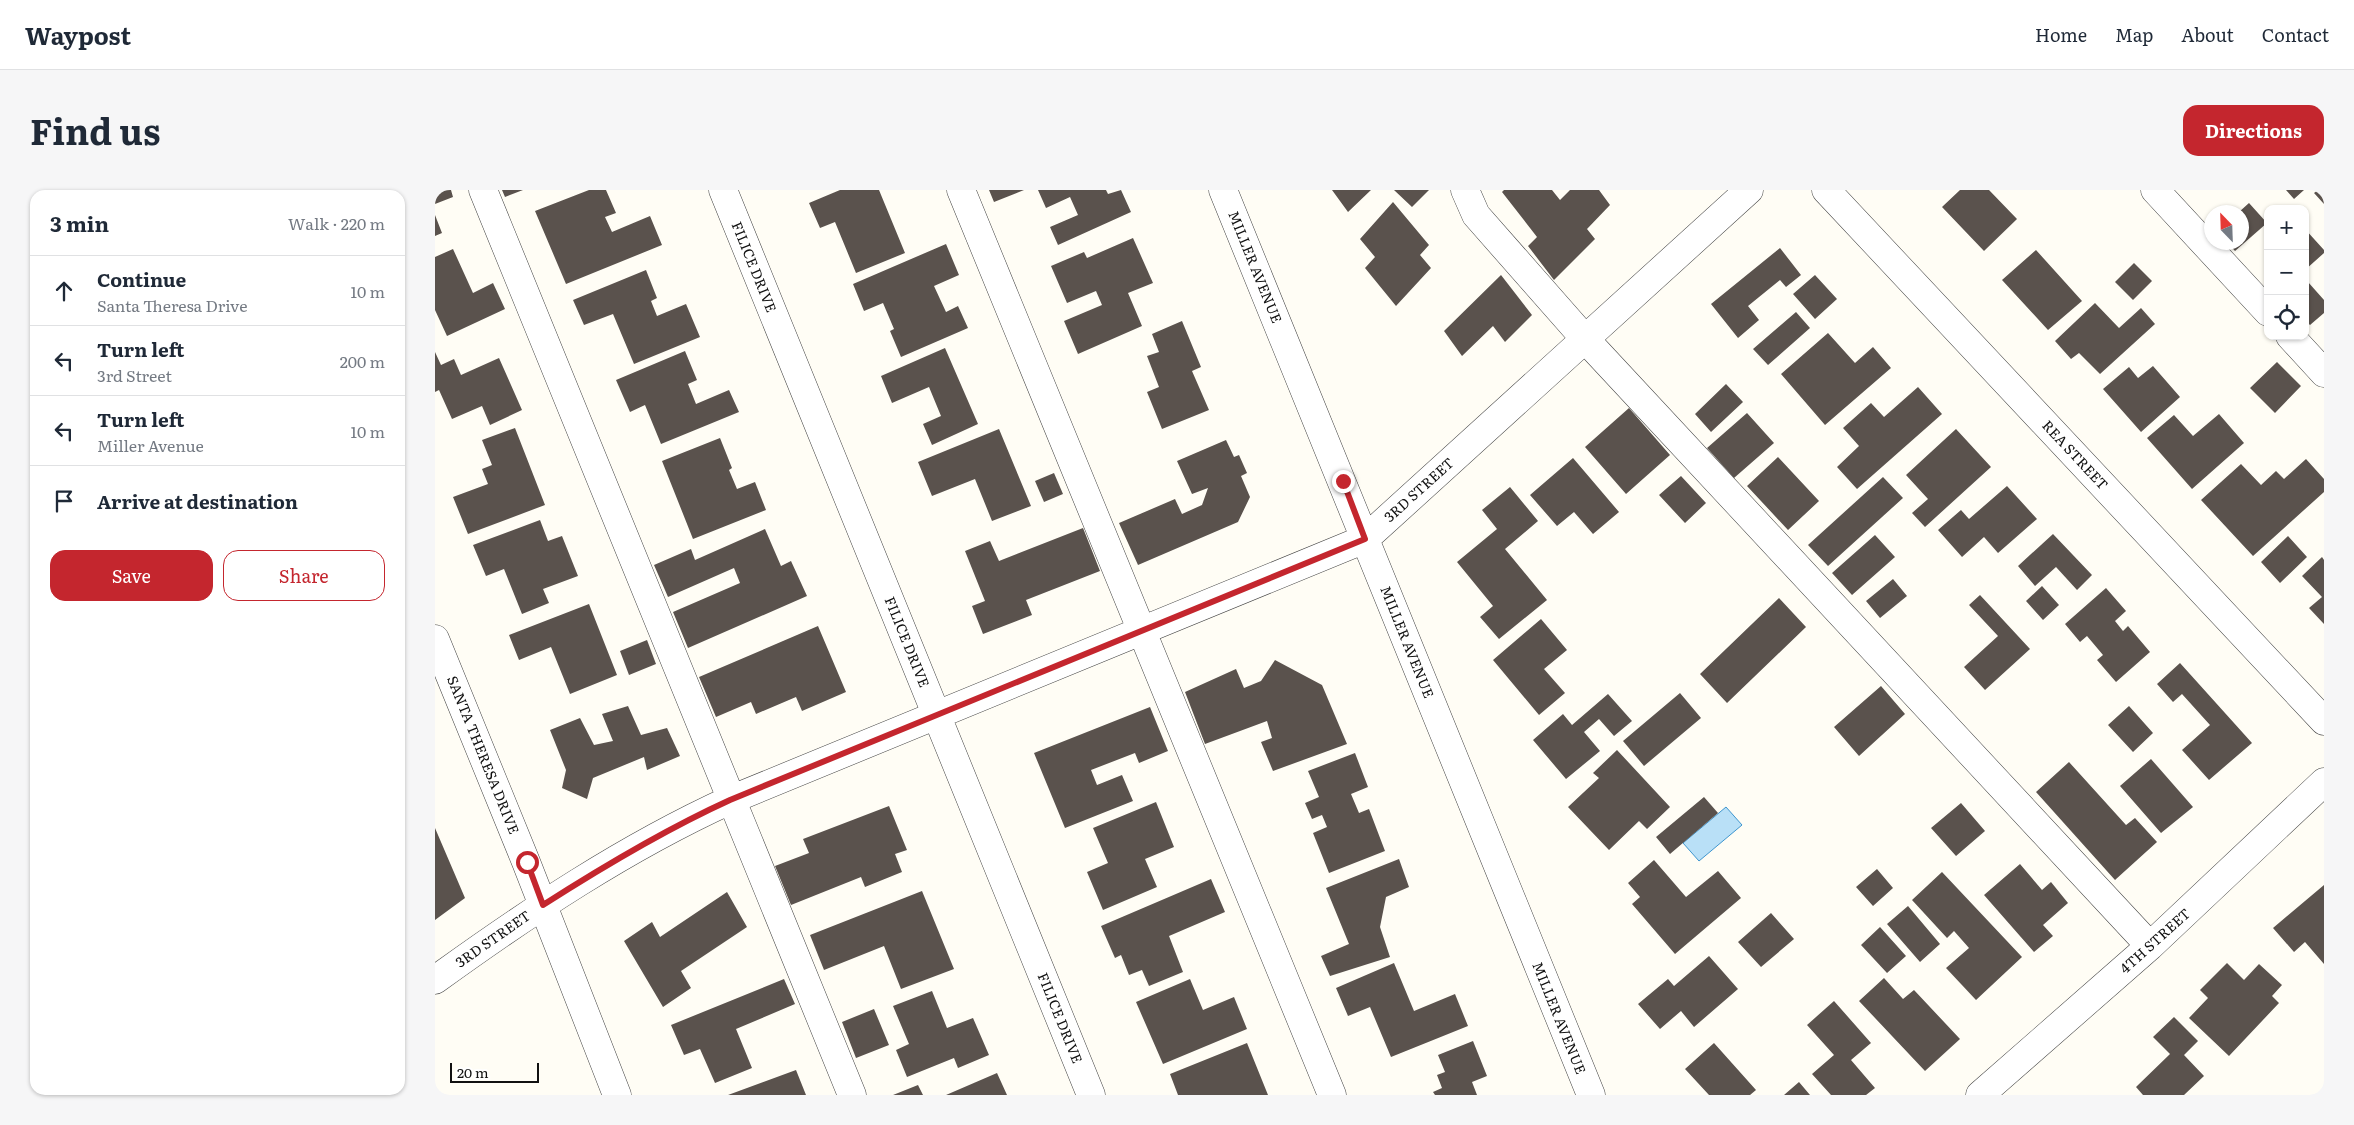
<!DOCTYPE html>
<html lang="en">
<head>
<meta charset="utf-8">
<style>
	:root { --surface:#fff; --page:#f6f6f7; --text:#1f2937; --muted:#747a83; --line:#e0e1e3; --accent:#c4262e }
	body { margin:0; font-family:Literata,serif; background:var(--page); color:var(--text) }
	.controls { position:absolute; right:15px; top:15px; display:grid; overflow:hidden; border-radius:10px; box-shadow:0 1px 4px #0004 }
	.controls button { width:45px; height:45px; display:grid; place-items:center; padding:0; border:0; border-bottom:1px solid var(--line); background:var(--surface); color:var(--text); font:25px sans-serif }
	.compass { position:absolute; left:1769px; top:15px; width:45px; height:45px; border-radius:50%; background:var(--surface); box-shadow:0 1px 4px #0004; rotate:337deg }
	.scale { position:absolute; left:15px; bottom:12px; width:89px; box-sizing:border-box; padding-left:5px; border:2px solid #111; border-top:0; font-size:14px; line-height:18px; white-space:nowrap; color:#111; -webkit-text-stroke:4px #fff; paint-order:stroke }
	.stop { position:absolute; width:15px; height:15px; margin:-11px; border:4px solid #c4262e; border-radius:50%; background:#fff }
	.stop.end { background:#c4262e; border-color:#fff; box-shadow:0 1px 5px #0008 }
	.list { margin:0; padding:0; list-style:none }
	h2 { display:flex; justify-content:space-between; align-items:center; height:65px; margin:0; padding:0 20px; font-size:21px }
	h2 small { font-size:16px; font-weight:400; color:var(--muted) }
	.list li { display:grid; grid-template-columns:32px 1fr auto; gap:15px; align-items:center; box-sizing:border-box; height:70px; padding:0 20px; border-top:1px solid var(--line) }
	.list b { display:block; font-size:19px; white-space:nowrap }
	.list p { margin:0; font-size:16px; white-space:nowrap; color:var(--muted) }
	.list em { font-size:16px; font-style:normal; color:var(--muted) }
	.actions { display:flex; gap:10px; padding:15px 20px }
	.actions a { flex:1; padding:11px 0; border:1px solid var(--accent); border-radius:15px; text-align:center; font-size:18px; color:var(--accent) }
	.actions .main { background:var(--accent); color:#fff }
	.icon { flex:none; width:28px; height:28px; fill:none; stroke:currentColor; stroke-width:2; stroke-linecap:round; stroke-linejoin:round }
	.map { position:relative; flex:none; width:1889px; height:905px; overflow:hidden; border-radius:15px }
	header { display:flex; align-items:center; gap:30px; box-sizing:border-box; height:70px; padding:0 25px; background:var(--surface); border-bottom:1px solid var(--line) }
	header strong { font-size:24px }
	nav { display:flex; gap:28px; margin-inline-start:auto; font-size:18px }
	.intro { display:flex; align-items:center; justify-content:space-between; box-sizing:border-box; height:120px; padding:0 30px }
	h1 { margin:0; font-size:35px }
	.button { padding:12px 22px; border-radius:15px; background:var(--accent); color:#fff; font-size:18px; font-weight:700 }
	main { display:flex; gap:30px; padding:0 30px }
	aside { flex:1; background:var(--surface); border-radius:15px; box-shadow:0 1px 4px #0004 }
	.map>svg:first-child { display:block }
	.water { fill:#b9e0f7; stroke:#3f96cf }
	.building { fill:#5a524d }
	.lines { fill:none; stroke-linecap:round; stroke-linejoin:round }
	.minor-casing { stroke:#444; stroke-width:29 }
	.minor { stroke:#fff; stroke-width:28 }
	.route { stroke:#c4262e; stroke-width:6 }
	.labels { text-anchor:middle; stroke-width:5; stroke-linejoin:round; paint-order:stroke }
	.street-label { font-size:14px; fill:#111; stroke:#fff }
</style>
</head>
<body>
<header>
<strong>Waypost</strong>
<nav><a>Home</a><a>Map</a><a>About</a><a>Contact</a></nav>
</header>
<div class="intro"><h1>Find us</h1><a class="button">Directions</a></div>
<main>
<aside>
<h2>3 min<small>Walk · 220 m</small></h2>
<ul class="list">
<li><svg class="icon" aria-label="ahead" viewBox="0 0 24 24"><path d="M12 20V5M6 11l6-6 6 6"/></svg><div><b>Continue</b><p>Santa Theresa Drive</p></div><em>10 m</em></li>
<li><svg class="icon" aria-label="left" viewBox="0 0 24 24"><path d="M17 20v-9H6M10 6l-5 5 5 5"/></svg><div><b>Turn left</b><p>3rd Street</p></div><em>200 m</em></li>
<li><svg class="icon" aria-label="left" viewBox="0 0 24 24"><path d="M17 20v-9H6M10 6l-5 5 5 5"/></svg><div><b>Turn left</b><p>Miller Avenue</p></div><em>10 m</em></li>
<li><svg class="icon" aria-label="arrive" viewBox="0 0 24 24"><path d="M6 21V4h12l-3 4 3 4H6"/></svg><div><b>Arrive at destination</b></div></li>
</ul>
<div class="actions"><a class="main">Save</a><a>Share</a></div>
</aside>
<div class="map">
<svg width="1889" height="905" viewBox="0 0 1889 905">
	<rect width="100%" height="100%" fill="#fffdf5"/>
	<path class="water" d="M 1291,617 L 1307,635 L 1264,671 L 1248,653 Z"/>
	<path class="building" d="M 0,0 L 16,0 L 18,7 L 0,14 Z
		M 67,0 L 88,0 L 70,7 Z
		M 154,0 L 171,0 L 181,23 L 170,27 L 177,42 L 215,26 L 227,55 L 131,94 L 100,21 Z
		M 405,0 L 444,0 L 470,63 L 421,83 L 400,32 L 385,38 L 374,13 Z
		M 554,0 L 589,0 L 559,12 Z
		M 603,0 L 671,0 L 673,4 L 686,0 L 696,22 L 623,55 L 615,37 L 643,25 L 635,7 L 611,18 Z
		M 897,0 L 936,0 L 913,22 Z
		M 959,0 L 994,0 L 977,17 Z
		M 1069,0 L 1117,0 L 1125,10 L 1135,0 L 1164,0 L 1175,15 L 1152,39 L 1160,49 L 1119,90 L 1093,56 L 1102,47 L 1067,2 Z
		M 1525,0 L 1554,0 L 1582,29 L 1549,61 L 1507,17 Z
		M 1851,0 L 1869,0 L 1859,9 Z
		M 1883,0 L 1889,0 L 1889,14 L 1879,3 Z
		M 958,12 L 994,55 L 985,65 L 996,78 L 961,116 L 930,78 L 940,67 L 925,49 Z
		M 1814,13 L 1832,33 L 1800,61 L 1792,52 L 1806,52 L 1806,22 L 1804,22 Z
		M 0,25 L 7,43 L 0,46 Z
		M 1870,39 L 1889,60 L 1889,63 L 1870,80 Z
		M 698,48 L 718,93 L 693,103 L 707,136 L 643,164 L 629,131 L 667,115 L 661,101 L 632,113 L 616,76 L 649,62 L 652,68 Z
		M 511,54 L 524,85 L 499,96 L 511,122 L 523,116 L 533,138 L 466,167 L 455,141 L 459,139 L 448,113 L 429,121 L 418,94 Z
		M 1345,58 L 1366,85 L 1351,97 L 1345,90 L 1313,116 L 1324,130 L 1303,148 L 1276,114 Z
		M 18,59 L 38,103 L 58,93 L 70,119 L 12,146 L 0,120 L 0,67 Z
		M 1601,60 L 1647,111 L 1613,140 L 1567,90 Z
		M 1699,73 L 1717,91 L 1698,110 L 1680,92 Z
		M 211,80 L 222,108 L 216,111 L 222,126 L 251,114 L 265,147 L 199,174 L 178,124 L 149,135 L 138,110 Z
		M 1066,85 L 1097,125 L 1070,152 L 1058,136 L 1027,166 L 1009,141 Z
		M 1380,85 L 1402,109 L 1380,129 L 1358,104 Z
		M 1873,92 L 1889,110 L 1889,123 L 1875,135 L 1870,130 L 1870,94 Z
		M 1660,113 L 1684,138 L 1706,118 L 1720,134 L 1665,184 L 1644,163 L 1636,169 L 1620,151 Z
		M 1361,122 L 1375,138 L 1333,175 L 1318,159 Z
		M 747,131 L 766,177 L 757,181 L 774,220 L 727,239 L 712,202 L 724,197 L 712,166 L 724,162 L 717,144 Z
		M 1393,143 L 1420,173 L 1438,157 L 1456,178 L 1390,235 L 1346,184 Z
		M 510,158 L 543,234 L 497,255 L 488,234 L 506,226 L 494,197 L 457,213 L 446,186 Z
		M 250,161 L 262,190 L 253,194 L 261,214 L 294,200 L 304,222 L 226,254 L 210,215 L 195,222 L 181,190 Z
		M 0,162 L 6,175 L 19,169 L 26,185 L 64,168 L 87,220 L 55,235 L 47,216 L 17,229 L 4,200 L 0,202 Z
		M 1842,172 L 1866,196 L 1840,223 L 1815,198 Z
		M 1718,176 L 1745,207 L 1706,242 L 1668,199 L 1694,177 L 1703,188 Z
		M 1291,194 L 1308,212 L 1276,242 L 1260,224 Z
		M 1483,197 L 1507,224 L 1422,299 L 1402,277 L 1424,256 L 1408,238 L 1436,213 L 1449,227 Z
		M 1194,218 L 1235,265 L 1191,304 L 1150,257 Z
		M 1312,223 L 1339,253 L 1299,288 L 1272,258 Z
		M 1784,224 L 1809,253 L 1757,299 L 1712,248 L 1739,225 L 1758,246 Z
		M 80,238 L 110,315 L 33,344 L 18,307 L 53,294 L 47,279 L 57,275 L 47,250 Z
		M 564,239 L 596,316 L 557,331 L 540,289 L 497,306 L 483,272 Z
		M 1521,239 L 1556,277 L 1490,337 L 1477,323 L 1493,309 L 1471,285 Z
		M 285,248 L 297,278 L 294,280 L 302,299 L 320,292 L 331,320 L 258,349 L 227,271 Z
		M 791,250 L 799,267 L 804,265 L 812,283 L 806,286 L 815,307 L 803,332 L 703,375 L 684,333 L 740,309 L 747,324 L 767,315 L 773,298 L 757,304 L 742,271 Z
		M 1343,267 L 1384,311 L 1353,340 L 1312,296 Z
		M 1138,268 L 1184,322 L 1158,344 L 1139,322 L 1122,336 L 1095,305 Z
		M 1871,269 L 1889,289 L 1889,302 L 1818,366 L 1766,310 L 1806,274 L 1826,295 L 1841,281 L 1849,289 Z
		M 619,283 L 628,304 L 609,312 L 600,291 Z
		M 1246,286 L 1271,313 L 1250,333 L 1224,305 Z
		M 1448,287 L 1468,308 L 1393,376 L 1373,355 Z
		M 1572,296 L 1602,329 L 1563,363 L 1549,347 L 1527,367 L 1503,340 L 1526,320 L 1534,329 Z
		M 1075,297 L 1103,331 L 1070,359 L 1112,410 L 1064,449 L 1045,427 L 1058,416 L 1022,372 L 1062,339 L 1047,320 Z
		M 105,330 L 113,351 L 127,346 L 143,386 L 108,399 L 114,413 L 87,424 L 69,379 L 51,386 L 38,355 Z
		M 648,338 L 665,381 L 591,410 L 597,425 L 548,444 L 537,416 L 550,411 L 530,361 L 555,351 L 564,371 Z
		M 330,339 L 346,376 L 356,371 L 372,406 L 253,458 L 238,422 L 305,393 L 299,378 L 233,407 L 219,375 L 256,359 L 260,370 Z
		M 1618,344 L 1657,385 L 1642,400 L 1621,377 L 1600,396 L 1583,376 Z
		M 1440,345 L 1460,367 L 1417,405 L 1397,383 Z
		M 1853,346 L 1872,367 L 1845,393 L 1826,372 Z
		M 1887,367 L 1889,370 L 1889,434 L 1874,418 L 1887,407 L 1867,386 Z
		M 1458,389 L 1472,406 L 1445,428 L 1431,411 Z
		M 1607,396 L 1624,415 L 1608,430 L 1591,411 Z
		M 1671,398 L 1691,421 L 1680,431 L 1688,441 L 1693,436 L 1715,462 L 1681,492 L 1662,470 L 1668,465 L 1652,446 L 1645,452 L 1630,434 Z
		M 1545,405 L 1595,459 L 1550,500 L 1529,477 L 1563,446 L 1534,415 Z
		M 1344,408 L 1371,437 L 1292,513 L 1265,484 Z
		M 154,414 L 182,485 L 135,504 L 116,457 L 84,470 L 74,445 Z
		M 1106,429 L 1132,460 L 1109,479 L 1130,503 L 1104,525 L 1058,470 Z
		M 383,436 L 411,502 L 367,521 L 361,507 L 321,524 L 316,512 L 281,527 L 264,487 Z
		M 212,450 L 221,474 L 194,485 L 185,461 Z
		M 840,470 L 887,495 L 912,554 L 838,581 L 826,552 L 837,548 L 832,531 L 770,554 L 750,502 L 801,479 L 809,498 L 826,491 Z
		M 1745,473 L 1817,553 L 1774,590 L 1747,560 L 1775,535 L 1747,504 L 1738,512 L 1722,494 Z
		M 1446,496 L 1470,524 L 1424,566 L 1399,537 Z
		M 1245,503 L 1266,528 L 1209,576 L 1188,551 Z
		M 1173,504 L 1197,531 L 1179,546 L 1164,529 L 1149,542 L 1165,561 L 1131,589 L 1098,550 L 1128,524 L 1137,535 Z
		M 193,516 L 206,545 L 232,538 L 245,566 L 212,580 L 209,567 L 158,588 L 152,609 L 127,598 L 131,580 L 115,540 L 145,528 L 159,555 L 178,551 L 167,524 Z
		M 1694,516 L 1718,543 L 1698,562 L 1673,535 Z
		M 715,517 L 733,561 L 704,573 L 700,563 L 656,580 L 662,595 L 687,585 L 698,611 L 630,638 L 599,563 Z
		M 1182,560 L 1235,617 L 1212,639 L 1204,631 L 1174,660 L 1133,617 L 1164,588 L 1158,583 Z
		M 920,563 L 933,597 L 916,604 L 924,623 L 934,619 L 950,661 L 894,683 L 878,643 L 892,637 L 887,625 L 877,629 L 870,613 L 884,607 L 873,581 Z
		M 1716,569 L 1758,617 L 1726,643 L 1685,596 Z
		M 1634,572 L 1691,635 L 1700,628 L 1722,652 L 1680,690 L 1601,602 Z
		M 1269,607 L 1283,623 L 1235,664 L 1221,647 Z
		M 721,612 L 739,657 L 710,669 L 722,697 L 668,720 L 652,682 L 673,673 L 658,638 Z
		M 1526,613 L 1550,641 L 1521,666 L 1496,638 Z
		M 454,616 L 472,660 L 460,664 L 467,682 L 430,697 L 426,687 L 356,715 L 340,676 L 374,663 L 368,649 Z
		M 0,638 L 30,708 L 0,730 Z
		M 964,669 L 974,697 L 951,707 L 945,737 L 955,767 L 895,786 L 886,766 L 914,754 L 891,698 Z
		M 1219,670 L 1251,707 L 1283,681 L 1306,708 L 1240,764 L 1197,714 L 1205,707 L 1193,693 Z
		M 1585,674 L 1607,700 L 1616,692 L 1633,713 L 1608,735 L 1618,746 L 1599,762 L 1549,705 Z
		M 1442,679 L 1458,698 L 1438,716 L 1421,697 Z
		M 1507,682 L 1587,767 L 1541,810 L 1511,778 L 1534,758 L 1519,741 L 1512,748 L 1477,710 Z
		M 776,689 L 790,722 L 734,746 L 748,782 L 714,796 L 707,780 L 694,785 L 686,765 L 680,768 L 666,736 Z
		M 1889,695 L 1889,774 L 1870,752 L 1859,762 L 1838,738 Z
		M 487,701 L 519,779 L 466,799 L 449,756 L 389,780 L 375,745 Z
		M 292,702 L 312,737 L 246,781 L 256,798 L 228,817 L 189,751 L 217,732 L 225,747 Z
		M 1473,716 L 1505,754 L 1485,772 L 1452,734 Z
		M 1336,723 L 1359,749 L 1326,777 L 1303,752 Z
		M 1445,737 L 1471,766 L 1452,783 L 1426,755 Z
		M 1274,766 L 1303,799 L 1259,837 L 1246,821 L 1225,839 L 1203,814 L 1233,789 L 1239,796 Z
		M 959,773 L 979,821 L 1020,804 L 1033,836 L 956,867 L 935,817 L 913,826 L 901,798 Z
		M 1792,773 L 1809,790 L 1824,774 L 1847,795 L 1837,806 L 1844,813 L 1794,866 L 1754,828 L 1773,808 L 1765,800 Z
		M 1449,788 L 1468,809 L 1479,800 L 1525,849 L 1490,881 L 1424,811 Z
		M 349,789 L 360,814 L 301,839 L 317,878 L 280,893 L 265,859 L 249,865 L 236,835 Z
		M 755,789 L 768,820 L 799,807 L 812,839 L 728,874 L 701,812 Z
		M 497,801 L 512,838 L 538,828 L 554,865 L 523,878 L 519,868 L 472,887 L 461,860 L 474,854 L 458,816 Z
		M 1399,811 L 1436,853 L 1416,870 L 1440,898 L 1431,905 L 1396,905 L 1377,884 L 1399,865 L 1372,835 Z
		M 439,819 L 454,855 L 421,868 L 407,832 Z
		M 1739,827 L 1763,851 L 1749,865 L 1769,886 L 1749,905 L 1708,905 L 1701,897 L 1735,864 L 1718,847 Z
		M 1038,851 L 1052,886 L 1037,892 L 1042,905 L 1000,905 L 998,902 L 1007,898 L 1002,885 L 1010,882 L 1003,865 Z
		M 812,853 L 833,905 L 743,905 L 735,884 Z
		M 1279,853 L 1321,900 L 1315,905 L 1274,905 L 1250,879 Z
		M 361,880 L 371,905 L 293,905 Z
		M 562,883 L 572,905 L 511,905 Z
		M 1364,892 L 1375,905 L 1349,905 Z
		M 483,895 L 488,905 L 458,905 Z"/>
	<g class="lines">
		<g class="minor-casing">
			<path id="minor" d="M 48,0 L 417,905
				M 288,0 L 656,905
				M 526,0 L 897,905
				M 788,0 L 1156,905
				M 1030,0 L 1041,25 L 1151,150 L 1715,756
				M 1391,0 L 1889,531
				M 1720,0 L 1833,122
				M 1855,146 L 1889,183
				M 0,449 L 91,672 L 182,905
				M 0,790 C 94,722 190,658 295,610 L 930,349 L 1314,0
				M 1545,905 L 1715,756 L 1889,592"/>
		</g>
		<use href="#minor" class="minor"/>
	</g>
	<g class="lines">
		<path class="route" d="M 92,672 L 108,715 C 169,676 229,640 295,610 L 930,349 L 908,291"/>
	</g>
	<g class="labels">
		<g class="street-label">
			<text transform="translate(319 77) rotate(68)" y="5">FILICE DRIVE</text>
			<text transform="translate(820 77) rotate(68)" y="5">MILLER AVENUE</text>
			<text transform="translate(1640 265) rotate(47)" y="5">REA STREET</text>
			<text transform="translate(984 300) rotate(-42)" y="5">3RD STREET</text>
			<text transform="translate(472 452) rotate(68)" y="5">FILICE DRIVE</text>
			<text transform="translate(972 452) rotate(68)" y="5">MILLER AVENUE</text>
			<text transform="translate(48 565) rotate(68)" y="5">SANTA THERESA DRIVE</text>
			<text transform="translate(58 749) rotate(-35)" y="5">3RD STREET</text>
			<text transform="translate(1720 751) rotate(-42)" y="5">4TH STREET</text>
			<text transform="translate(625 828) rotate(68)" y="5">FILICE DRIVE</text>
			<text transform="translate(1124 828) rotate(68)" y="5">MILLER AVENUE</text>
		</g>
	</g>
</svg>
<div class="controls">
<button>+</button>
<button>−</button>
<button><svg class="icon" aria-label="locate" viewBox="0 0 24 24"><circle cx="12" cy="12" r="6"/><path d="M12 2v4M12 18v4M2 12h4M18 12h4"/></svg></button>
</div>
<svg class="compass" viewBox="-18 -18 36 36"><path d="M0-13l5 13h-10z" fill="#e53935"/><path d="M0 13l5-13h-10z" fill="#747a83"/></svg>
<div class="scale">20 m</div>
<div class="stop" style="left:92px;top:672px"></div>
<div class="stop end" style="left:908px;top:291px"></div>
</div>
</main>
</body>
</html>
